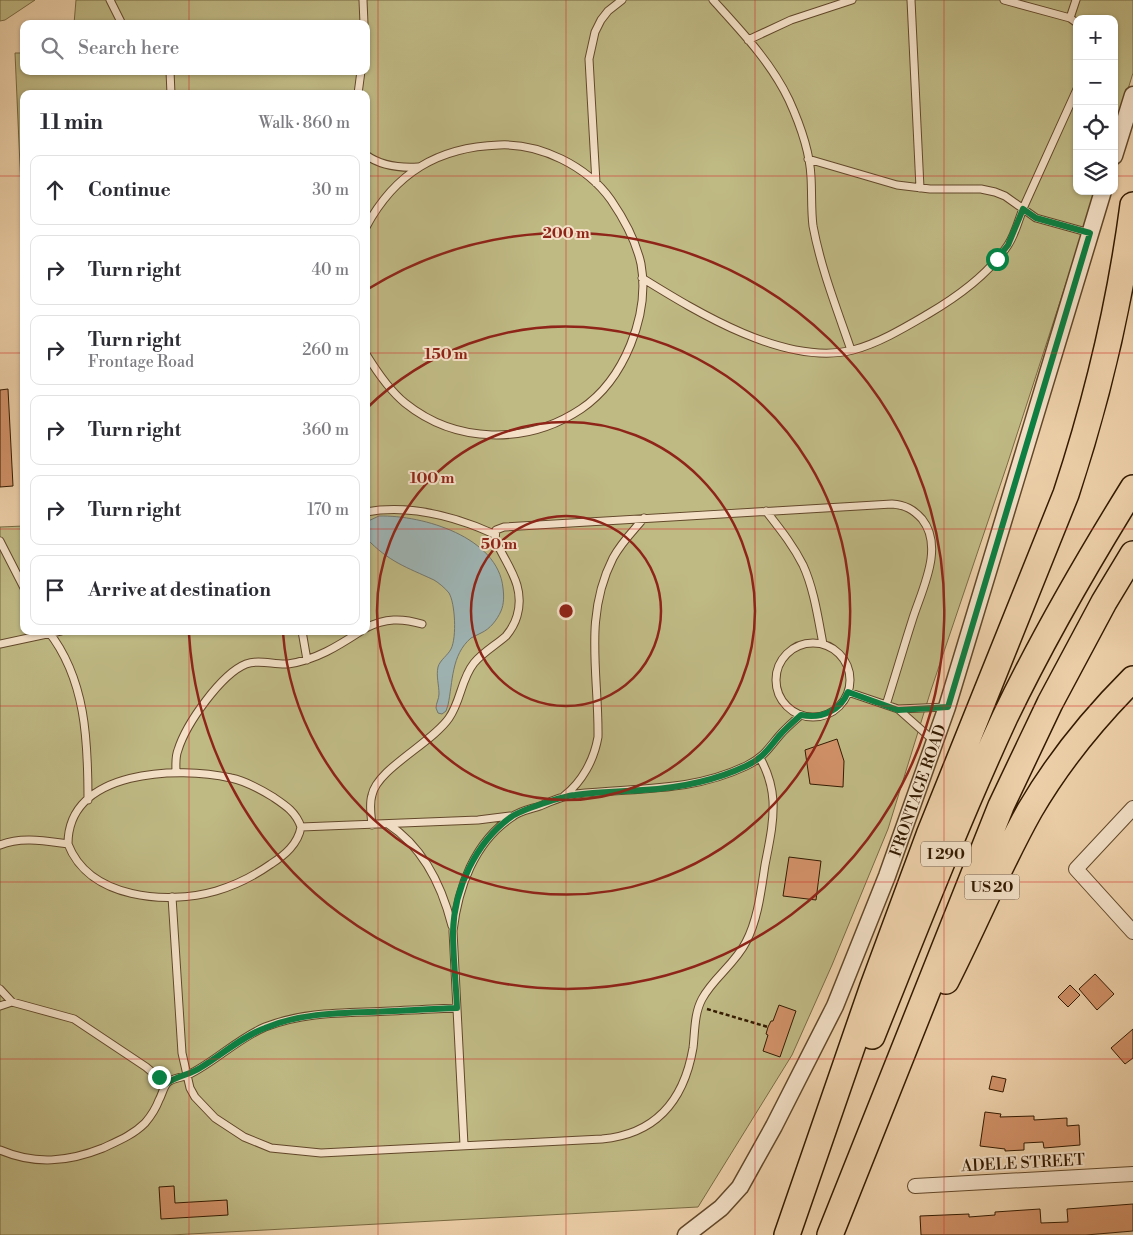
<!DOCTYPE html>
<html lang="en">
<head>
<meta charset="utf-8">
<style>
	:root { --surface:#fff; --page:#f2f2f3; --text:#2b2b33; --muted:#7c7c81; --line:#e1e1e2 }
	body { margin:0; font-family:"Libre Bodoni",serif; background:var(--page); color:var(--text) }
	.controls { position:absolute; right:15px; top:15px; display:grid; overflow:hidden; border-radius:10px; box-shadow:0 1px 4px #0004 }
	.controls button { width:45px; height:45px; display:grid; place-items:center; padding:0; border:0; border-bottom:1px solid var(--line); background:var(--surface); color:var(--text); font:25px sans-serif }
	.stop { position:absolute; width:15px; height:15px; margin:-11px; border:4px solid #0b8043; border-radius:50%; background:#fff }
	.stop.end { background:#0b8043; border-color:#fff; box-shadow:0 1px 5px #0008 }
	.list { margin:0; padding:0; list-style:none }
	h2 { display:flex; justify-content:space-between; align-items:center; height:65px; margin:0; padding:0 20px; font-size:21px }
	h2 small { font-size:16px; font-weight:400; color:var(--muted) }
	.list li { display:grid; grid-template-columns:32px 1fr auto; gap:15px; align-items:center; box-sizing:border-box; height:70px; margin:0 10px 10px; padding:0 10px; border:1px solid var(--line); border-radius:10px }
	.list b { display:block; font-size:19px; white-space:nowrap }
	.list p { margin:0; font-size:16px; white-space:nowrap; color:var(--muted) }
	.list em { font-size:16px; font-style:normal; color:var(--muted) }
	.icon { flex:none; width:28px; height:28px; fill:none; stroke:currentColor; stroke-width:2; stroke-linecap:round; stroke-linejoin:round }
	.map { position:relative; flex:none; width:1133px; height:1235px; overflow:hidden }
	.search { position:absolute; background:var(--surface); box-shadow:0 1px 4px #0004; left:20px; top:20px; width:350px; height:55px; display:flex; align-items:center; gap:12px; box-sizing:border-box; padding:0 18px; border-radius:10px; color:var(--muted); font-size:19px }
	.panel { position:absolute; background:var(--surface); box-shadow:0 1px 4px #0004; left:20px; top:90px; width:350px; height:545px; border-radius:10px }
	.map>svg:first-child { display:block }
	.green { fill:#bfb984; stroke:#796a42 }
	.water { fill:#9eb4b4; stroke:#73766c }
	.building { fill:#d19168; stroke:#331a00 }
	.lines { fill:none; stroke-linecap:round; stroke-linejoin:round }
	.service-casing { stroke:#62482a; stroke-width:9 }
	.minor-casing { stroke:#62482a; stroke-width:16 }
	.tertiary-casing { stroke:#62482a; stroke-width:19 }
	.motorway-casing { stroke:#331a00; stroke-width:28 }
	.path { stroke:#331a00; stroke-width:2.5; stroke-dasharray:4 2.5; stroke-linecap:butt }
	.service { stroke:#f3e0c7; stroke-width:7 }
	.minor { stroke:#f3e0c7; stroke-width:14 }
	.tertiary { stroke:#f3e0c7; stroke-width:16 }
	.motorway { stroke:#edd0a9; stroke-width:25 }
	.route { stroke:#0b8043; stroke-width:6 }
	.grid { fill:none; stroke:#d62828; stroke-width:1; stroke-opacity:0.55 }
	.ring { fill:none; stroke:#8f2418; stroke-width:2.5 }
	.labels { text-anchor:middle; stroke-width:4; stroke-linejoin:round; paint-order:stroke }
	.shield { fill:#f3e0c7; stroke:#6d553c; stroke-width:1 }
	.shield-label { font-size:15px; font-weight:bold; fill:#331a00 }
	.street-label { font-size:16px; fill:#331a00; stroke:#f3e0c7 }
	.centre { fill:#8f2418; stroke:#f3e0c7; stroke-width:2.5 }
	.ring-label { font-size:15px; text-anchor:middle; font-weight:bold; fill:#8f2418; stroke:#f3e0c7; stroke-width:4; stroke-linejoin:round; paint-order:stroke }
</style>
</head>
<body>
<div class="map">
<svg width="1133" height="1235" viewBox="0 0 1133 1235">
	<rect width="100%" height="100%" fill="#edd0a9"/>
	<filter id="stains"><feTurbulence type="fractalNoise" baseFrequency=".004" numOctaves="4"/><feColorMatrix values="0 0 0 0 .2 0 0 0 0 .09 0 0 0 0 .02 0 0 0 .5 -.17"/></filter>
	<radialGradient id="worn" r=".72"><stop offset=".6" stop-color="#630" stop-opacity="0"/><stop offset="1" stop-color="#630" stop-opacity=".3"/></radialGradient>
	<path class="green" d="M 0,0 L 35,0 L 5,20 L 0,21 Z
		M 76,0 L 1133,0 L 1133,73 L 1114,134 L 1114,19 L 1077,19 L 1077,191 L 1096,191 L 1007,465 L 931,690 L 888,829 L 832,965 L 792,1055 L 698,1207 L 171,1235 L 0,1235 L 0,527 L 24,526 L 24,631 L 366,631 L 366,94 L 24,94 L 24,256 L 15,53 L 24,53 L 24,71 L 366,71 L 366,24 L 74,24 Z"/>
	<path class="water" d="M 379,516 C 423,515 498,537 503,588 C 504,596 504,604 501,611 C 497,620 490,629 481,633 C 478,635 474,636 471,638 C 451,655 453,682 448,705 L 446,711 L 442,714 L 438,713 L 436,708 C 436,703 439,699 439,694 C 439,685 436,676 438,667 C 440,660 448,655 451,649 C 457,637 455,603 449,593 C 445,588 439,583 434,580 C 406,567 389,562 366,538 L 366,522 Z"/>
	<path class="building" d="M 8,389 L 13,486 L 0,487 L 0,390 Z
		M 837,739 L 844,761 L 843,787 L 810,784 L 805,750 Z
		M 789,857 L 821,861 L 816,900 L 783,896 Z
		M 1095,974 L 1114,994 L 1097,1010 L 1079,989 Z
		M 1070,985 L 1080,995 L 1068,1007 L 1058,997 Z
		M 779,1005 L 796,1011 L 780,1057 L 763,1051 L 768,1035 L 766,1034 L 768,1027 L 771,1021 L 773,1021 Z
		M 1133,1029 L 1133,1058 L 1125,1064 L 1111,1048 Z
		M 992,1076 L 1006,1079 L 1003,1092 L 989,1089 Z
		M 985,1112 L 1001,1114 L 1000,1117 L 1034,1116 L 1034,1120 L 1067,1118 L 1067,1126 L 1079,1125 L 1080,1145 L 1044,1148 L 1043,1142 L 1024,1143 L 1024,1150 L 1005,1151 L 1005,1149 L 980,1146 Z
		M 174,1186 L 175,1203 L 227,1200 L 228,1215 L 161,1219 L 159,1187 Z
		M 1133,1204 L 1133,1231 L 1086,1235 L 921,1235 L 920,1216 L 969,1214 L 969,1217 L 995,1215 L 995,1212 L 1040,1209 L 1041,1223 L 1068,1222 L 1067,1209 Z"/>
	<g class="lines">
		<g class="service-casing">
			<path id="service" d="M 110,0 L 122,24
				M 363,0 L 364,24
				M 713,0 C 741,31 771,62 789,100 C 799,122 810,153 811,177 C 812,193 811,210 813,226 C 821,269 837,309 851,350
				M 911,0 L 920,188
				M 1004,0 L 1070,18 L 1077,23
				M 1070,18 L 1076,0
				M 748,40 L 791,20 L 852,0
				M 170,71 L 171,94
				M 358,94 L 361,71
				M 366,155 C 381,166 400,168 418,167
				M 808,159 L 897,185 L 930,189 L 981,189 L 995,192 L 1005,196 L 1036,218 L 1090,233
				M 596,183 L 589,59 L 595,32 L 601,20 L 608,11 L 622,0
				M 366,227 C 395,173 438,147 499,145 C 540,143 587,166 611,200 C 624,219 636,241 641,264 C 650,315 624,380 581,409 C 527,445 456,444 405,403 C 389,390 377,372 366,354
				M 642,278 C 697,312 786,367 853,350 C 879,343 904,328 928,314 C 957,297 989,274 1008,245 C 1016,233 1019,217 1025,204 C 1043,165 1060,127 1077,89
				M 766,511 C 780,529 793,545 803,565 C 814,589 818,618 823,644
				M 366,512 C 411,504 454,516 494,534
				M 0,541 L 24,588
				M 366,628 C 385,618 402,618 422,624
				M 48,631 C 86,679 88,741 88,800
				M 302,631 L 307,660
				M776 680a37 37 0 1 1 74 0a37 37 0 1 1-74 0Z
				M 0,644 L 61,631
				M 848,692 L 898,709
				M 934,741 L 898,709 L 947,707
				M 176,773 C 176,765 175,757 178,750 C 186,724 221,674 246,664 C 259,659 274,665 288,664 C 316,660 338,646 361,631
				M 564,796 C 582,782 594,760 598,737 C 599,675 583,617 613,558 C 621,543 633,531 644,518
				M 388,824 C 423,847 442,886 452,926
				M 372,825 C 371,815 369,804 372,795 C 377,769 432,743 449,718 C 461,701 461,679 474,663 C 483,652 496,645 506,636 C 511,630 515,623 517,616 C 526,585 506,565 495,539 L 496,530 L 504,527 L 892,504 C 905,505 913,509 922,519 C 945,548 921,591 912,621 C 903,649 895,677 886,705
				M 68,844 C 89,899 167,905 216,891 C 236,885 254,876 271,864 C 285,855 298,844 301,827
				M 0,845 C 21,836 46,841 68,844 C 68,769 179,766 231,778 C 246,781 260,789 273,797 C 285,805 296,812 301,827 L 478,820 L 510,816
				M 172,897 L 182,1053 L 190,1088 L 195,1097 L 215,1118 L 244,1137 L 271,1148 L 321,1153 L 602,1139 C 657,1134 684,1100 693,1048 C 695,1032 694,1014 702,999 C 713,978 735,964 746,942 C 758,919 761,891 765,865 C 769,844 774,823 773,801 C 772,785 768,772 760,758
				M 0,989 L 12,1002 L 74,1019 L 146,1067 L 166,1084
				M 0,1006 L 12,1002
				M 464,1145 L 453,931 C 458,888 474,842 512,817 C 519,811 531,809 540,806 C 551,801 563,796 576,794 C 636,787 689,793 746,766 C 763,758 768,749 779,736 C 786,728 793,722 801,715
				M 0,1150 C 35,1165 68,1162 103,1148 C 118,1141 133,1135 145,1123 C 151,1116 156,1108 159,1100 C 162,1095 163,1088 167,1083 C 172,1078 181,1078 188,1075 C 215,1062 237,1039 265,1027 C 298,1014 331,1013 366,1012 C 396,1011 427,1009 457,1008"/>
		</g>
		<g class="minor-casing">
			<path id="minor" d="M 1133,808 L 1076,869 L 1133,932
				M 915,1186 L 1133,1174"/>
		</g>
		<g class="tertiary-casing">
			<g id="tertiary">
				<path d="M 1114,156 L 1133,95"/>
				<path id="s1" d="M 686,1235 L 721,1208 L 740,1187 L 774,1126 L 835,1006 L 887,876 L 947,707 L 1103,191"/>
			</g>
		</g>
		<g class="motorway-casing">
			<path id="motorway" d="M 946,981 C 975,924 999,865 1030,810 C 1058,762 1094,718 1133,679
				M 872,1036 C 915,929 957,821 1005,717 C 1043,638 1087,562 1133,488
				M 787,1235 L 873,986 L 929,835 L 1066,494 C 1097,400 1120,304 1133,205
				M 830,1235 L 1001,806 L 1050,703 L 1104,602 L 1133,554"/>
		</g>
		<path class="path" d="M 707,1009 L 768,1027"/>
		<use href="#service" class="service"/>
		<use href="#minor" class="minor"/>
		<use href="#tertiary" class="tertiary"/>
		<use href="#motorway" class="motorway"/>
	</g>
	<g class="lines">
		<path class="route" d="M 159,1077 L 166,1084 C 176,1076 189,1075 200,1068 C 222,1055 241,1037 265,1028 C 298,1014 334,1013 369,1012 C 399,1011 428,1009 457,1008 C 456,983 453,957 453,932 C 454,889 476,842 511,817 C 521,810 563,796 575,795 C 598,791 621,792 643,790 C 679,788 714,781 746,766 C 763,758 768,749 779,736 C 786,728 793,722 801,715 C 822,719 840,711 848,692 L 898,710 L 948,707 L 1090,233 L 1036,218 L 1023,209 L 1008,245 L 997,259"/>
	</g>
	<path class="grid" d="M 189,0 L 189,24M 378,0 L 378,1235M 566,0 L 566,1235M 755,0 L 755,1235M 944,0 L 944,1235M 189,71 L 189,94M 0,176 L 24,176M 366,176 L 1077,176M 1114,176 L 1133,176M 0,353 L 24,353M 366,353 L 1133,353M 0,529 L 24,529M 366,529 L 1133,529M 189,631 L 189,1235M 0,706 L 1133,706M 0,882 L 1133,882M 0,1059 L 1133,1059"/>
	<g class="ring">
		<circle cx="566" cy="611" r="95"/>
		<circle cx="566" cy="611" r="189"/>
		<path d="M367 408A284 284 0 1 1 283 633"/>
		<path d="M368 289A378 378 0 1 1 189 634"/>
	</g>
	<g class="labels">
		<g class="shield">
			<rect x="921" y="841.5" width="50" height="25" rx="4"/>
			<rect x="964.5" y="874.5" width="55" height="25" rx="4"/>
		</g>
		<g class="shield-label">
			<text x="946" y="859">I 290</text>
			<text x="992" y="892">US 20</text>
		</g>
		<g class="street-label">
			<text dy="6" stroke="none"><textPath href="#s1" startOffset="508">FRONTAGE ROAD</textPath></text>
			<text transform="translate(1023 1162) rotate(-3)" y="6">ADELE STREET</text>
		</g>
	</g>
	<circle cx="566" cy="611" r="8" class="centre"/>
	<g class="ring-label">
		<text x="566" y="238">200 m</text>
		<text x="446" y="359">150 m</text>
		<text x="432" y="483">100 m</text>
		<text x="499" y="549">50 m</text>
	</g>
	<rect width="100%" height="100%" filter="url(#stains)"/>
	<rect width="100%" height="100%" fill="url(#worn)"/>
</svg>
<div class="controls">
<button>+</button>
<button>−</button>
<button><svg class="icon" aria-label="locate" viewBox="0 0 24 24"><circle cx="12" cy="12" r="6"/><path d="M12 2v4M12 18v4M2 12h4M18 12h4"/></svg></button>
<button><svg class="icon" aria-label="layers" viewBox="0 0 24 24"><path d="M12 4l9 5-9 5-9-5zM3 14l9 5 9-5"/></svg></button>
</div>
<div class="stop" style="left:997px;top:259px"></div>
<div class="stop end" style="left:159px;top:1077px"></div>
<div class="search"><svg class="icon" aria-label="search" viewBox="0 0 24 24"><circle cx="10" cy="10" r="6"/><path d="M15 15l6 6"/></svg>Search here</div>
<section class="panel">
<h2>11 min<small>Walk · 860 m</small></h2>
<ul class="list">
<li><svg class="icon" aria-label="ahead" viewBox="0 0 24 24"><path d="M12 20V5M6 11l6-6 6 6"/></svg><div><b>Continue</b></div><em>30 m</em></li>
<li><svg class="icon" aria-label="right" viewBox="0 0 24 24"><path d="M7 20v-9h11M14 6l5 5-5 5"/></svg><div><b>Turn right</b></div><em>40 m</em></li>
<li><svg class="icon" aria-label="right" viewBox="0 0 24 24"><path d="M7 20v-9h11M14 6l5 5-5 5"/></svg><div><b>Turn right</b><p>Frontage Road</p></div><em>260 m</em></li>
<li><svg class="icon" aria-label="right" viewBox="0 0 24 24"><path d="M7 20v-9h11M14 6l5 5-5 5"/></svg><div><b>Turn right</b></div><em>360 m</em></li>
<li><svg class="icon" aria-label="right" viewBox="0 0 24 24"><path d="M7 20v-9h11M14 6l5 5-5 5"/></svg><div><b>Turn right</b></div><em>170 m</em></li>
<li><svg class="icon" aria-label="arrive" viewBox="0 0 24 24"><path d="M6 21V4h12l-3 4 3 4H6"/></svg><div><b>Arrive at destination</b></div></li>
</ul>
</section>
</div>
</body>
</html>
